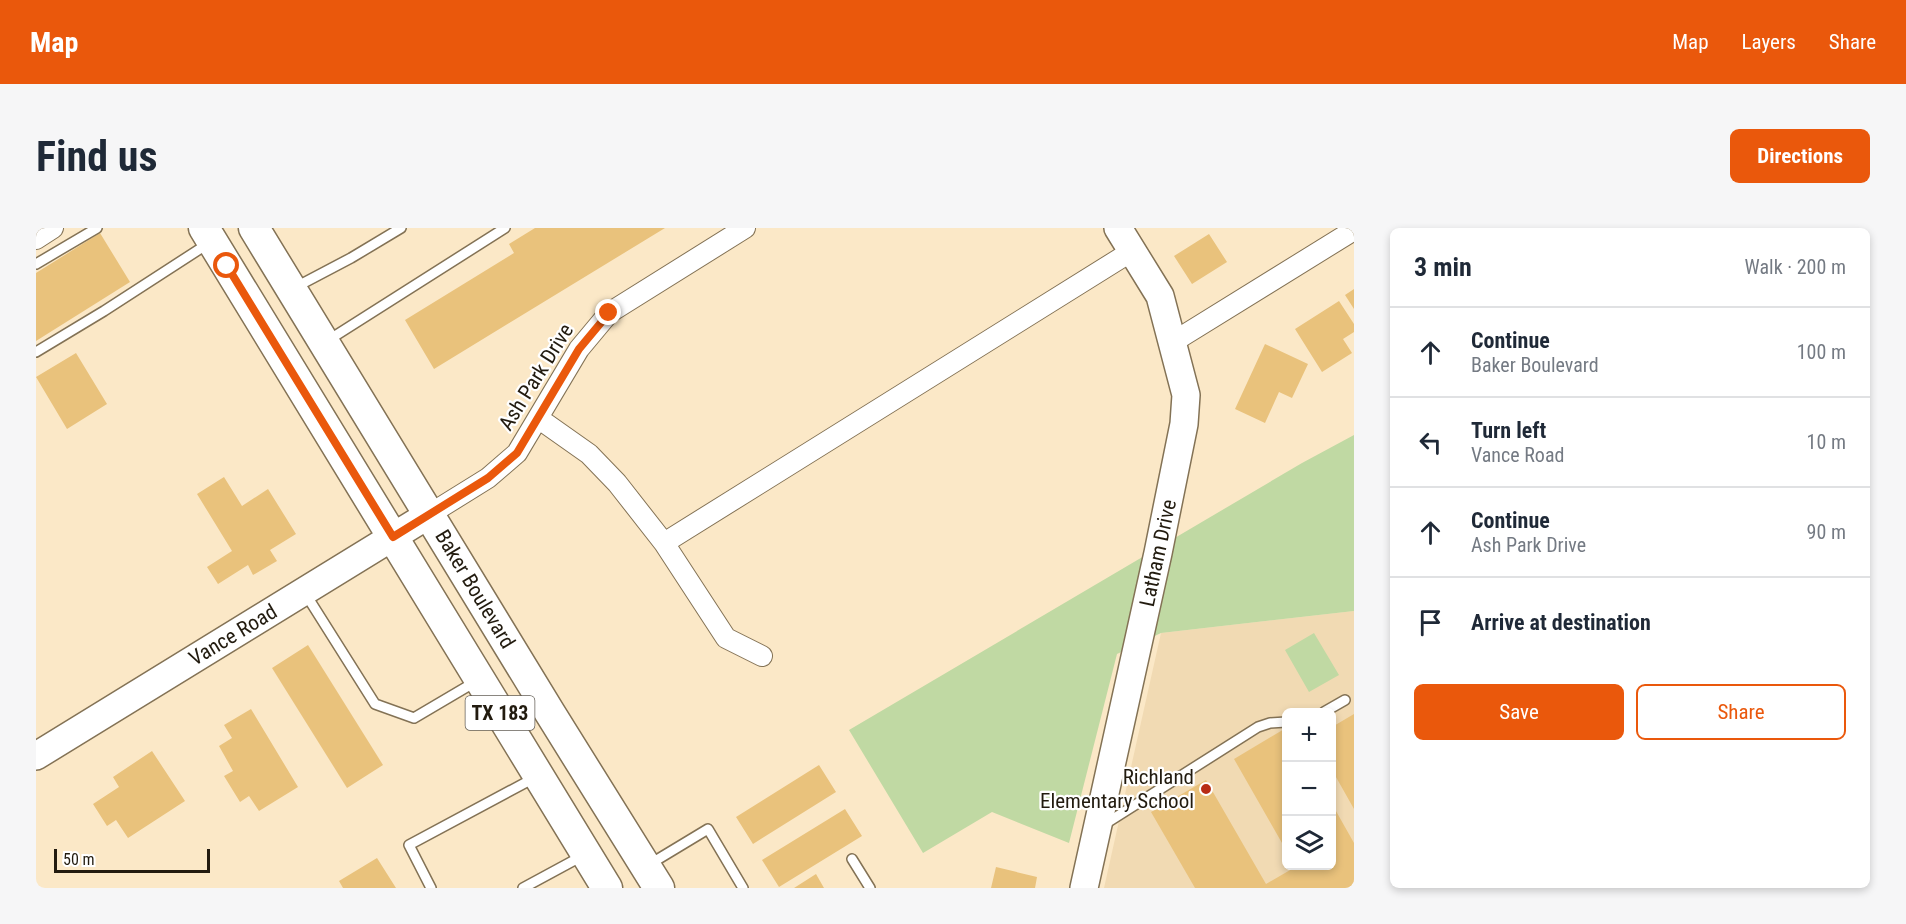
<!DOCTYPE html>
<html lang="en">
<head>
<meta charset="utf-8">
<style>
	:root { --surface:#fff; --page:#f6f6f7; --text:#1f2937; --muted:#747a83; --line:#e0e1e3; --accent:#ea580c }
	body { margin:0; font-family:"Roboto Condensed",sans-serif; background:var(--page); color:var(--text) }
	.controls { position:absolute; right:18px; bottom:18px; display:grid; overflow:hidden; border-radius:9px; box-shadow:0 3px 9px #0003 }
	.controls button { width:54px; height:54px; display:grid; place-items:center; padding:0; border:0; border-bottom:2px solid var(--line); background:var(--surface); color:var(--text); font:30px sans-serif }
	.scale { position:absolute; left:18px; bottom:15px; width:156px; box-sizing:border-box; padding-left:6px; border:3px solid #221b0f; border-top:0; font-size:16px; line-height:21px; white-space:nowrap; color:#221b0f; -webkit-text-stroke:4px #fff; paint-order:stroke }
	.stop { position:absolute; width:18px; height:18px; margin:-14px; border:4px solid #ea580c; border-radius:50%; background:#fff }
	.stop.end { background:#ea580c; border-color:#fff; box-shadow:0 2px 6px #0008 }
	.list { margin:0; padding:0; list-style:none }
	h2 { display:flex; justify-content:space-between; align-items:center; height:78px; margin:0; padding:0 24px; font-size:26px }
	h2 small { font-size:20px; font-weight:400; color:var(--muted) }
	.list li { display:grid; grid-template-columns:39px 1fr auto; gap:18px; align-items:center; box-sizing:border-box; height:90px; padding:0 24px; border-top:2px solid var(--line) }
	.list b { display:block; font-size:22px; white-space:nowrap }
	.list p { margin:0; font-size:20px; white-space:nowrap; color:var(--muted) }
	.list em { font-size:20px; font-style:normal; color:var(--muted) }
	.actions { display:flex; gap:12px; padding:18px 24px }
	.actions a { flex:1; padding:14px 0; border:2px solid var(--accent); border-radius:9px; text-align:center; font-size:21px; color:var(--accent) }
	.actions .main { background:var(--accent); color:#fff }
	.icon { flex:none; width:33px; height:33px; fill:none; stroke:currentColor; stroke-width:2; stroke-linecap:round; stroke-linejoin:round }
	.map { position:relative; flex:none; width:1318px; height:660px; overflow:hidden; border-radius:9px }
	header { display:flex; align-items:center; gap:36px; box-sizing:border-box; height:84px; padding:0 30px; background:var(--accent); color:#fff }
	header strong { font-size:28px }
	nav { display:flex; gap:33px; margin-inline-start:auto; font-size:21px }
	.intro { display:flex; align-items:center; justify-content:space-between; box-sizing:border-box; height:144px; padding:0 36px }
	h1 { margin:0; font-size:42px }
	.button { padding:15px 27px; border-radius:9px; background:var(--accent); color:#fff; font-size:21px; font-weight:700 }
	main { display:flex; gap:36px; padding:0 36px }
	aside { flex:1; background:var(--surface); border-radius:9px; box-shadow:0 3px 9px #0003 }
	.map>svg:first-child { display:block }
	.built { fill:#f1dab3; fill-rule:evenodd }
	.green { fill:#c0d9a3 }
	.building { fill:#e9c27c }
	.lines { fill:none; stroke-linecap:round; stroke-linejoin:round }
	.lane-casing { stroke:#837255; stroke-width:12 }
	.street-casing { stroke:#837255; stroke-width:22 }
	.secondary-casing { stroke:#837255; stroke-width:30 }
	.primary-casing { stroke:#837255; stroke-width:33 }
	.lane { stroke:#fff; stroke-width:9 }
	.street { stroke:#fff; stroke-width:20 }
	.secondary { stroke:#fff; stroke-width:27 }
	.primary { stroke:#fff; stroke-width:30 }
	.route { stroke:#ea580c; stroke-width:8 }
	.poi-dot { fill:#b82c15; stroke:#fff; stroke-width:2 }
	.labels { text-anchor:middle; stroke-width:4.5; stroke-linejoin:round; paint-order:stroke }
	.shield { fill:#fff; stroke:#645f57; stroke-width:1.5 }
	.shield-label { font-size:20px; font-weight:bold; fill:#221b0f }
	.street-label { font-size:21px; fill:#221b0f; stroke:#fff }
	.poi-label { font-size:21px; fill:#221b0f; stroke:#fff; text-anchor:end }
</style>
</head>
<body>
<header>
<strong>Map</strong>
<nav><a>Map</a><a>Layers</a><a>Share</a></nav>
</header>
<div class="intro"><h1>Find us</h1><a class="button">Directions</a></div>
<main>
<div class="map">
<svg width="1318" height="660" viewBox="0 0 1318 660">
	<rect width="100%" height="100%" fill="#fbe8c7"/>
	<path class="built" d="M 1318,383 L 1318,660 L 1068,660 L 1125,405 ZM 1250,484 L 1296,484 L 1296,638 L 1250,638 Z"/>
	<path class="green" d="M 1318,207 L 1318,383 L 1125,405 L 1081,426 L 1033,615 L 956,584 L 887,625 L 813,502 L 1266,235 Z
		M 1278,405 L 1303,447 L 1273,464 L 1249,422 Z"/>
	<path class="building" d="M 499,0 L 629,0 L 398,141 L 369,92 L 478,25 L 473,16 Z
		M 64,5 L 94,54 L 0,113 L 0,45 Z
		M 1173,6 L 1191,34 L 1156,56 L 1138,28 Z
		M 1318,61 L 1318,81 L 1309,67 Z
		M 1303,73 L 1318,96 L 1318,104 L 1307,111 L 1316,125 L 1286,144 L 1259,101 Z
		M 1229,116 L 1272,136 L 1256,170 L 1243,164 L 1229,195 L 1199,181 Z
		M 40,125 L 71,176 L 31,201 L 0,149 Z
		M 188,249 L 206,278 L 232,261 L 260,306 L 234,322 L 241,333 L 217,347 L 212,337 L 182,356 L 171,339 L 196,323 L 161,266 Z
		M 272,417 L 347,537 L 311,560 L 236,440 Z
		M 215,481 L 262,559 L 223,583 L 213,568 L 204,574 L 188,548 L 197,543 L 183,518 L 196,510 L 188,497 Z
		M 1318,486 L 1318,581 L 1296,542 L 1296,499 Z
		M 1250,500 L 1250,622 L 1198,531 Z
		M 116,523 L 149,573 L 92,610 L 80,592 L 71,598 L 57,576 L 83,559 L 77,549 Z
		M 783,537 L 800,564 L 717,616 L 700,589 Z
		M 1170,552 L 1230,656 L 1261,638 L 1296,638 L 1296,576 L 1318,615 L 1318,660 L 1159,660 L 1115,584 Z
		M 809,581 L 826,608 L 743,659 L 726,632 Z
		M 341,630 L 360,660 L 307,660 L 303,653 Z
		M 960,639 L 1001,649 L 999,660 L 955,660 Z
		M 780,646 L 788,660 L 758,660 Z"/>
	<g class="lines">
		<g class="lane-casing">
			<path id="lane" d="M 0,36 L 61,0
				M 258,60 L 315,30 L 365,0
				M 291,113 L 469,0
				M 0,124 L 68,83 L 173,15
				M 269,365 L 339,476 L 378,490 L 439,454
				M 1288,484 L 1309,472
				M 1069,596 L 1222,499 L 1234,495 L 1250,494
				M 816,631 L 834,660
				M 614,636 L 672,601 L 707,660
				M 395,660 L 373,617 L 500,549
				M 487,660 L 548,627"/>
		</g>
		<g class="street-casing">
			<path id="street" d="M 0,11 L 17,0
				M 1137,114 L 1318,2
				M 502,190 L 553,226 L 581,255 L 628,315 L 690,410 L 726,428
				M 394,286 L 452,250 L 481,225 L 543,121 L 573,85 L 709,0
				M 628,315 L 1096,23"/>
		</g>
		<g class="secondary-casing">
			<path id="secondary" d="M 0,528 L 394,286
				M 1048,660 L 1122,325 L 1148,196 L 1150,167 L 1124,68 L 1082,0"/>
		</g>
		<g class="primary-casing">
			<path id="primary" d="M 168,0 L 571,660
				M 218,0 L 514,485 L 623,660"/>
		</g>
		<use href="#lane" class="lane"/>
		<use href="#street" class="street"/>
		<use href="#secondary" class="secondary"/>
		<use href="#primary" class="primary"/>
	</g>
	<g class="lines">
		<path class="route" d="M 191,38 L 357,309 L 452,250 L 481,225 L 543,121 L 573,85"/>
	</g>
	<circle class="poi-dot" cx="1170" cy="561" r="6"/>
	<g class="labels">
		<rect class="shield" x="429.5" y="468" width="69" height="34" rx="4.5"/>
		<g class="shield-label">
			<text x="464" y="492">TX 183</text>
		</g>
		<g class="street-label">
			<text transform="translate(500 149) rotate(-58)" y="7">Ash Park Drive</text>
			<text transform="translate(1122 325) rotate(-78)" y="7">Latham Drive</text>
			<text transform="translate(439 361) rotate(59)" y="7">Baker Boulevard</text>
			<text transform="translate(197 407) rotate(-31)" y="7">Vance Road</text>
		</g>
		<g class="poi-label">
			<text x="1158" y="556">Richland<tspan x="1158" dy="24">Elementary School</tspan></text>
		</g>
	</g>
</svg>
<div class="controls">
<button>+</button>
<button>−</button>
<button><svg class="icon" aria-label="layers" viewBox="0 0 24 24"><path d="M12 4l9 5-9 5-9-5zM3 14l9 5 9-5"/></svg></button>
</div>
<div class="scale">50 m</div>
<div class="stop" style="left:191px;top:38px"></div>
<div class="stop end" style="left:573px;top:85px"></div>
</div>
<aside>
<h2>3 min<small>Walk · 200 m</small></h2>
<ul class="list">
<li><svg class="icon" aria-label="ahead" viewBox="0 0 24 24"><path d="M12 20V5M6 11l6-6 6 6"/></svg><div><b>Continue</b><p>Baker Boulevard</p></div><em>100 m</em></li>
<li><svg class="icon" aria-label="left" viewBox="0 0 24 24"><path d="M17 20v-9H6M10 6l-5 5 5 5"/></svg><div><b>Turn left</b><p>Vance Road</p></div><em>10 m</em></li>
<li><svg class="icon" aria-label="ahead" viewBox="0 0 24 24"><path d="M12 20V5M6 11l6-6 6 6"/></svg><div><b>Continue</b><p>Ash Park Drive</p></div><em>90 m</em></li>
<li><svg class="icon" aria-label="arrive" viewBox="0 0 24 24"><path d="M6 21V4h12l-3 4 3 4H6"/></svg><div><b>Arrive at destination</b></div></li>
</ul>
<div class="actions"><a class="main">Save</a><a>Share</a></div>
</aside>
</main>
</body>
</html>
